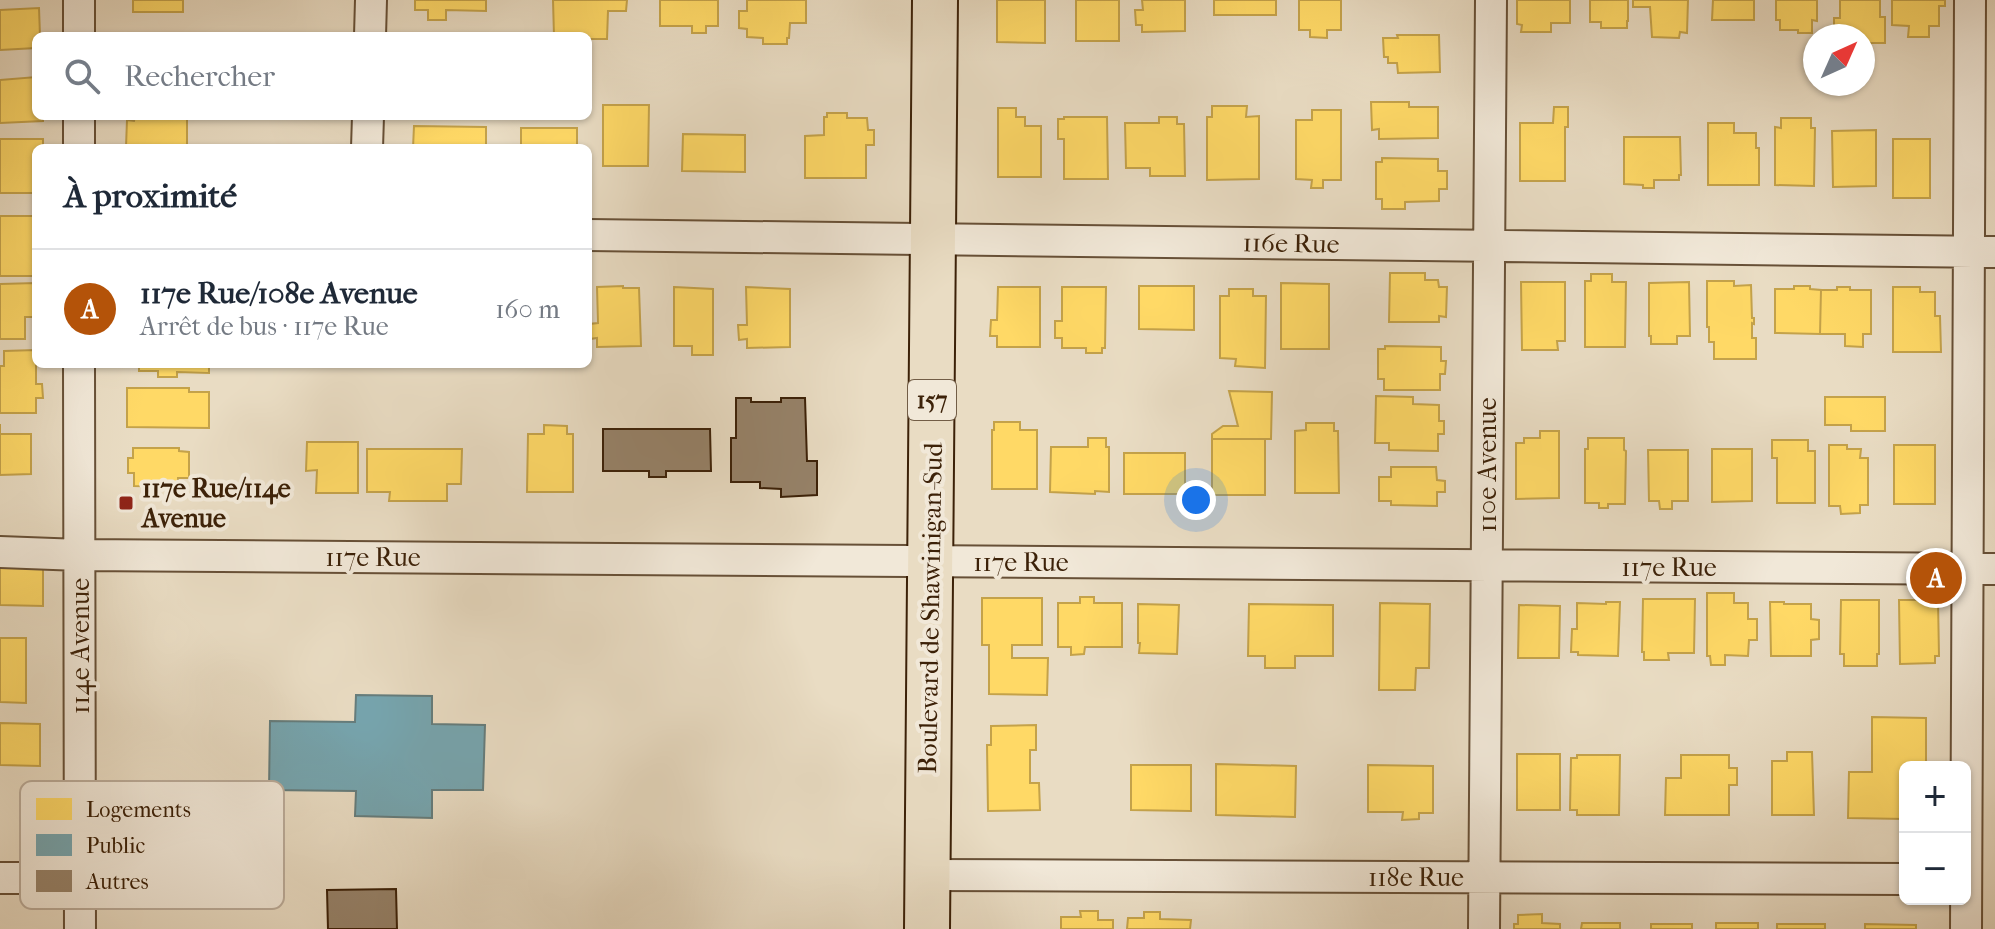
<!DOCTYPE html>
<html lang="fr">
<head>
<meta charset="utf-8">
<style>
	:root { --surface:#fff; --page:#f2f2f3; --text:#1f2937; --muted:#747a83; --line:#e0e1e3; --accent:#b45309 }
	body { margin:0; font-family:"IM FELL French Canon",serif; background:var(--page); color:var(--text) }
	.controls { position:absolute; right:24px; bottom:24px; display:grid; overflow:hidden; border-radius:12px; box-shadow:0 2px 6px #0004 }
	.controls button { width:72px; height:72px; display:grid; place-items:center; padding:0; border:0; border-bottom:2px solid var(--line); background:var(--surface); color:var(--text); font:40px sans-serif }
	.compass { position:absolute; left:1803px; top:24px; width:72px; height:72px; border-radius:50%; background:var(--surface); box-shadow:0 2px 6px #0004; rotate:45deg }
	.you { position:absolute; left:1196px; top:500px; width:28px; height:28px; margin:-20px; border:6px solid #fff; border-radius:50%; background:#1a73e8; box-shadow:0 0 0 12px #1a73e833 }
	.badge { display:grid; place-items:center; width:52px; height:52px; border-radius:50%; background:var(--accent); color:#fff; font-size:26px; font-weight:700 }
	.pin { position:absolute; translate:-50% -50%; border:4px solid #fff; box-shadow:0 2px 8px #0006 }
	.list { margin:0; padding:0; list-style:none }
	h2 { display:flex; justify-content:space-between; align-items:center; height:104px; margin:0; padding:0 32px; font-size:34px }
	h2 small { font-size:26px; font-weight:400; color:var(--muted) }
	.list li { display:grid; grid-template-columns:52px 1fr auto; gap:24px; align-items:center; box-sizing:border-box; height:120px; padding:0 32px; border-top:2px solid var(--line) }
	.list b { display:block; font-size:30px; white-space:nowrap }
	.list p { margin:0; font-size:26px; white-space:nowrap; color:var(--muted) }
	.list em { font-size:26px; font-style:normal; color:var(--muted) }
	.icon { flex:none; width:44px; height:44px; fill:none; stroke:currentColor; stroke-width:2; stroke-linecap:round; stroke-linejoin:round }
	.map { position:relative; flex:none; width:1995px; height:929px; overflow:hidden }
	.search { position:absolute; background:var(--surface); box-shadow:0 2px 6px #0004; left:32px; top:32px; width:560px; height:88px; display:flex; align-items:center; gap:20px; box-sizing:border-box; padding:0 28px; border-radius:12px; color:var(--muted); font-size:30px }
	.panel { position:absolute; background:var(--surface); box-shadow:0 2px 6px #0004; left:32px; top:144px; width:560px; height:224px; border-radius:12px }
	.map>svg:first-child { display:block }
	.homes { fill:#ffd966; stroke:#c4a24a; stroke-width:2 }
	.public { fill:#76a5af; stroke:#657d7d; stroke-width:2 }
	.building { fill:#968269; stroke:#3c2108; stroke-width:2 }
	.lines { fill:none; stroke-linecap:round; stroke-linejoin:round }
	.street-casing { stroke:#675037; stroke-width:34 }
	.primary-casing { stroke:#3c2108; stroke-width:48 }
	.street { stroke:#f1e8d8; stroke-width:30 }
	.primary { stroke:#e9dcc3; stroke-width:44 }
	.poi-dot { fill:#8f2418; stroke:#f1e8d8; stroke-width:3 }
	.labels { text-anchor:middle; stroke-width:8; stroke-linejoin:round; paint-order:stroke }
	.shield { fill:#f1e8d8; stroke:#725d46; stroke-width:2 }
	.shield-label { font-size:24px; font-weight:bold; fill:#3c2108 }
	.street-label { font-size:26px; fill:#3c2108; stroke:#f1e8d8 }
	.poi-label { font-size:26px; font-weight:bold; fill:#3c2108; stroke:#f1e8d8; text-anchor:start }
	.key { fill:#f1e8d8; stroke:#bbac9a; stroke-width:2 }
	.key-label { font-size:22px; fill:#3c2108 }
</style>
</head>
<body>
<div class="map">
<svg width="1995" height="929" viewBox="0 0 1995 929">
	<rect width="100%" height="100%" fill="#e9dcc3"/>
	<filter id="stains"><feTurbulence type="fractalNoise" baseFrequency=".0025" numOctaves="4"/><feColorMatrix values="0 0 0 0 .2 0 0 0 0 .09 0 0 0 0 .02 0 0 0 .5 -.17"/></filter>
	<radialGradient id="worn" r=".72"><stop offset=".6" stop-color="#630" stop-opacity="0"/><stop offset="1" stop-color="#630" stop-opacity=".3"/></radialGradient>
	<path class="homes" d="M 133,0 L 183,0 L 183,12 L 133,12 Z
		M 415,0 L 486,0 L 486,11 L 446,10 L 446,20 L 428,20 L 428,10 L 415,10 Z
		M 553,0 L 627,0 L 626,11 L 608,11 L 607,39 L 588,39 L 588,36 L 554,36 Z
		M 660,0 L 718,0 L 718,26 L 706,26 L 706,33 L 692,33 L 692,26 L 660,26 Z
		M 747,0 L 806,0 L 806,23 L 790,23 L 789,38 L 787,38 L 787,44 L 763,44 L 763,38 L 747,37 L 747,29 L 739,28 L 739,11 L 747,11 Z
		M 997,0 L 1045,0 L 1045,43 L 997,42 Z
		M 1076,0 L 1119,0 L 1119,41 L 1076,41 Z
		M 1142,0 L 1185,0 L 1185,31 L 1142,32 L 1142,25 L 1136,25 L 1135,10 L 1143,10 Z
		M 1214,0 L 1276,0 L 1276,15 L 1214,15 Z
		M 1299,0 L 1341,0 L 1341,30 L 1327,30 L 1327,38 L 1310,37 L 1310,30 L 1299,30 Z
		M 1517,0 L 1570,0 L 1570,23 L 1551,23 L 1551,32 L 1521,32 L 1522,25 L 1517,24 Z
		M 1590,0 L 1628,0 L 1628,21 L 1627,21 L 1627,28 L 1601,28 L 1601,22 L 1590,22 Z
		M 1633,0 L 1688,0 L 1687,33 L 1680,32 L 1679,38 L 1652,37 L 1650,7 L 1633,7 Z
		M 1713,0 L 1754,0 L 1754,20 L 1712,20 Z
		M 1776,0 L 1817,0 L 1817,21 L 1812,20 L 1812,33 L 1798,33 L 1798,30 L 1780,30 L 1780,20 L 1776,20 Z
		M 1840,0 L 1880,0 L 1880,17 L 1885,17 L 1885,43 L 1863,43 L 1863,36 L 1834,36 L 1834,18 L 1840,18 Z
		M 1892,0 L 1945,0 L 1945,6 L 1939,6 L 1939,26 L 1929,26 L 1929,37 L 1908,37 L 1909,26 L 1892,25 Z
		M 39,8 L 40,36 L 36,36 L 36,48 L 0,50 L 0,10 Z
		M 1397,35 L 1439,35 L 1440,72 L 1398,73 L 1397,63 L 1388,63 L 1388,57 L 1384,57 L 1383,38 L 1398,38 Z
		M 36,77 L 36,116 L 43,116 L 43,121 L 0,123 L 0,80 Z
		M 1371,102 L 1409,102 L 1409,107 L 1438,107 L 1438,138 L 1379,139 L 1379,129 L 1372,130 Z
		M 603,105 L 649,105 L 648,166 L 603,166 Z
		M 1212,106 L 1247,106 L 1246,117 L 1259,116 L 1259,179 L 1207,180 L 1207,117 L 1212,117 Z
		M 1554,107 L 1568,107 L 1568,127 L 1565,127 L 1565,181 L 1520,181 L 1520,123 L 1553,123 Z
		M 998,108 L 1016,108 L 1016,117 L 1025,117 L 1025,126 L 1041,126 L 1041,177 L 998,177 Z
		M 1312,110 L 1341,110 L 1341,180 L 1323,180 L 1323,188 L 1311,188 L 1312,180 L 1296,179 L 1296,120 L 1312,120 Z
		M 827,113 L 847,113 L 847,118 L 867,118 L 868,130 L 874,130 L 874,145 L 866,145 L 866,178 L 805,178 L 805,136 L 824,135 L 824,117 L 827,117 Z
		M 135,116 L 187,116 L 187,148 L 126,147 L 127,120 L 134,121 Z
		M 1064,117 L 1107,117 L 1108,179 L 1064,179 L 1064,139 L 1058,139 L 1058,119 L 1064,119 Z
		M 1159,117 L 1177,117 L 1177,124 L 1184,124 L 1185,176 L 1150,176 L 1150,168 L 1126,168 L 1125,123 L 1159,123 Z
		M 1781,118 L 1811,118 L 1811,128 L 1815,128 L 1814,186 L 1775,185 L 1775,127 L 1781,128 Z
		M 1708,123 L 1734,123 L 1734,133 L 1756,133 L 1756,148 L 1759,148 L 1759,185 L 1708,185 Z
		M 414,126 L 486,127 L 486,148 L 413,148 Z
		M 521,128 L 577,128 L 577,148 L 521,148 Z
		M 1876,130 L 1876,186 L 1833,187 L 1832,131 Z
		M 683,134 L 745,135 L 745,172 L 682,171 Z
		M 1624,137 L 1680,137 L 1681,175 L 1679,175 L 1679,180 L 1654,180 L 1654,188 L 1643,188 L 1643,185 L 1624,184 Z
		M 0,139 L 43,139 L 43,148 L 36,148 L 36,193 L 0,193 Z
		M 1893,139 L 1930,139 L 1930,198 L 1893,198 Z
		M 1382,158 L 1438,159 L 1438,171 L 1447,171 L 1447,189 L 1439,189 L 1439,201 L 1405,202 L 1405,209 L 1382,209 L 1382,199 L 1376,199 L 1376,162 L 1382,162 Z
		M 0,216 L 36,216 L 36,276 L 0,276 Z
		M 1390,273 L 1425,273 L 1425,280 L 1438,280 L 1439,287 L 1447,287 L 1446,317 L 1439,316 L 1439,322 L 1389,322 Z
		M 1591,274 L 1612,274 L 1612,282 L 1626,282 L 1625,347 L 1585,347 L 1585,281 L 1591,281 Z
		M 1707,281 L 1734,281 L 1734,286 L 1751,285 L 1752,318 L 1754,318 L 1754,324 L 1752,323 L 1752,338 L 1756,338 L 1756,359 L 1714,359 L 1714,342 L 1709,342 L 1709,327 L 1707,327 Z
		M 1521,282 L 1565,282 L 1565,341 L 1557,341 L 1558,350 L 1522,350 Z
		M 1689,282 L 1690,336 L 1677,336 L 1677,344 L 1651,344 L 1651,336 L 1649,336 L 1649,283 Z
		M 36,283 L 36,317 L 25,317 L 25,339 L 0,339 L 0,284 Z
		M 1281,283 L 1329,284 L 1329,349 L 1281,349 Z
		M 623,286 L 623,288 L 639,288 L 641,346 L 597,347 L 597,338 L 590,339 L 589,324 L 598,323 L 597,287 Z
		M 1139,286 L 1194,286 L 1194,330 L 1139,329 Z
		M 1794,286 L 1810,286 L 1810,289 L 1821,290 L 1820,334 L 1775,333 L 1775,289 L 1794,289 Z
		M 674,287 L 713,289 L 713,355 L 692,355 L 692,346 L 674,346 Z
		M 746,287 L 790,289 L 790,347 L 747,348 L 747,339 L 739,340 L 738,325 L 747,325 Z
		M 998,287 L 1040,287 L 1040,347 L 997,347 L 997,336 L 990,336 L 991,320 L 997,320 Z
		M 1062,287 L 1106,287 L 1105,348 L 1102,348 L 1102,353 L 1086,353 L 1086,348 L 1062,348 L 1062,338 L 1055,338 L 1055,321 L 1062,321 Z
		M 1837,287 L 1850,287 L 1850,290 L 1871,290 L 1871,334 L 1863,334 L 1863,347 L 1845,346 L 1845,334 L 1820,334 L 1821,290 L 1837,290 Z
		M 1893,287 L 1920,287 L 1920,292 L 1935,292 L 1935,316 L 1940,316 L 1941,352 L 1893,352 Z
		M 1229,289 L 1253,289 L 1253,296 L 1266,296 L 1265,368 L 1235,366 L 1236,359 L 1220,358 L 1220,296 L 1229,296 Z
		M 1385,346 L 1441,347 L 1441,361 L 1446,361 L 1445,374 L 1440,374 L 1440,390 L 1384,390 L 1384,379 L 1378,379 L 1378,349 L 1385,349 Z
		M 36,350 L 36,384 L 42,384 L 43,398 L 36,398 L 36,413 L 0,413 L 0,366 L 4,366 L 4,351 Z
		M 139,364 L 209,364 L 209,373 L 177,372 L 177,377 L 158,377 L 158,371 L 139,371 Z
		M 127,388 L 189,388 L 189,392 L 209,392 L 209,428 L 127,427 Z
		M 1229,391 L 1272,392 L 1271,439 L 1212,439 L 1212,434 L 1223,426 L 1238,426 Z
		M 1376,396 L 1413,397 L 1413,404 L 1439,405 L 1439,421 L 1444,421 L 1444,434 L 1438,434 L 1438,451 L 1389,450 L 1389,443 L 1375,443 Z
		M 1825,397 L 1885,397 L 1885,431 L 1851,431 L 1851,425 L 1825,425 Z
		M 994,422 L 1020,422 L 1020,430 L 1037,430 L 1037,489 L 992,489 L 992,430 L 994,430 Z
		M 1306,423 L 1334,423 L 1334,431 L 1338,431 L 1339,493 L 1295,493 L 1295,431 L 1306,430 Z
		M 0,424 L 0,434 L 31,434 L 31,474 L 0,475 Z
		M 544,425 L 567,426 L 567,434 L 573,434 L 573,492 L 527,492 L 528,434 L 544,434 Z
		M 1540,431 L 1559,431 L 1559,498 L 1516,499 L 1516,443 L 1524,443 L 1524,438 L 1540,438 Z
		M 1088,438 L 1106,438 L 1106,447 L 1109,447 L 1109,492 L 1095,491 L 1095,494 L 1050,492 L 1051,447 L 1088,447 Z
		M 1588,438 L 1624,438 L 1624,450 L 1626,451 L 1625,504 L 1608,504 L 1608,508 L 1599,508 L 1599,503 L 1585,503 L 1585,449 L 1588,449 Z
		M 1212,439 L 1265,439 L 1265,495 L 1212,495 Z
		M 1772,440 L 1808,440 L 1808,451 L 1815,451 L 1815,503 L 1777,503 L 1777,458 L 1772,458 Z
		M 307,442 L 358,442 L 358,493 L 316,493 L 317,470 L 306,471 Z
		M 1829,445 L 1847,445 L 1847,449 L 1861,449 L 1860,458 L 1868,458 L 1868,505 L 1860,505 L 1860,513 L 1841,514 L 1840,506 L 1829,506 Z
		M 1894,445 L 1935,445 L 1935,504 L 1894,504 Z
		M 133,448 L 179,448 L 179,451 L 189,452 L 189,478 L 178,478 L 178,487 L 134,486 L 134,473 L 128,473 L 128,458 L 133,458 Z
		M 367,449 L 462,449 L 461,484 L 447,484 L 447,501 L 389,501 L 390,492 L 367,492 Z
		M 1712,449 L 1752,449 L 1752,501 L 1712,502 Z
		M 1648,450 L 1688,450 L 1688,501 L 1672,501 L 1672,509 L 1660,509 L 1659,501 L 1649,501 Z
		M 1124,453 L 1185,453 L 1185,494 L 1124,494 Z
		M 1391,467 L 1436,467 L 1437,480 L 1445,481 L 1445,492 L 1437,492 L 1437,506 L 1391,505 L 1391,501 L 1379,501 L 1379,477 L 1391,477 Z
		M 0,564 L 43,564 L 43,606 L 0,605 Z
		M 1707,593 L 1734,593 L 1734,603 L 1748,603 L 1748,619 L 1757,619 L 1757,640 L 1749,640 L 1748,656 L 1725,655 L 1725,665 L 1711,665 L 1710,656 L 1707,656 Z
		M 1080,597 L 1094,597 L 1094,603 L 1122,603 L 1122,647 L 1085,647 L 1084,654 L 1071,655 L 1071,647 L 1058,647 L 1058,603 L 1080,603 Z
		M 982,598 L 1042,598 L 1042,645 L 1012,645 L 1012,658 L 1048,658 L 1047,695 L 989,694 L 989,645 L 982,645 Z
		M 1643,599 L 1695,599 L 1694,653 L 1668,653 L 1669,660 L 1644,660 L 1644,652 L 1642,652 Z
		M 1841,600 L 1879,600 L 1879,654 L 1877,654 L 1877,666 L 1844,666 L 1844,654 L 1840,654 Z
		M 1899,600 L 1938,600 L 1939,656 L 1935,656 L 1935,663 L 1900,664 Z
		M 1606,602 L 1620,602 L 1618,656 L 1578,655 L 1578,652 L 1571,652 L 1572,629 L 1577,629 L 1577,603 L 1606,604 Z
		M 1770,602 L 1784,602 L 1784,604 L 1811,604 L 1811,619 L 1819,620 L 1819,639 L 1811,640 L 1811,656 L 1771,656 Z
		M 1380,603 L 1430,604 L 1429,668 L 1416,668 L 1415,690 L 1379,690 Z
		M 1138,604 L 1179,605 L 1177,654 L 1139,653 L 1140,643 L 1138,643 Z
		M 1249,604 L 1333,605 L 1333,656 L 1295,656 L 1295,668 L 1265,668 L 1265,656 L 1248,656 Z
		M 1519,605 L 1560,606 L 1559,658 L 1518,658 Z
		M 0,638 L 26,638 L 26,703 L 0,702 Z
		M 1872,717 L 1926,718 L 1926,767 L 1905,767 L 1905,819 L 1848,818 L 1849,772 L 1872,772 Z
		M 0,723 L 40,724 L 40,766 L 0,765 Z
		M 1036,725 L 1036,750 L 1030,750 L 1030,783 L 1039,783 L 1040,810 L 988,811 L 987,745 L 991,745 L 991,726 Z
		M 1787,752 L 1812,752 L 1814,815 L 1772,815 L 1772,761 L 1787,761 Z
		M 1517,754 L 1560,754 L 1560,810 L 1517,810 Z
		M 1577,755 L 1620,755 L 1619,815 L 1577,815 L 1577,810 L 1570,810 L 1571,758 L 1577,758 Z
		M 1681,755 L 1729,755 L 1729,768 L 1737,768 L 1737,785 L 1729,785 L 1729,815 L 1665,815 L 1666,778 L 1681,778 Z
		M 1216,764 L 1296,766 L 1295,817 L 1216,815 Z
		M 1131,765 L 1191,765 L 1191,811 L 1131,810 Z
		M 1368,765 L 1433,766 L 1433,813 L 1419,813 L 1419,819 L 1402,820 L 1403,812 L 1368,812 Z
		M 1080,911 L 1098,911 L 1098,920 L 1113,920 L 1113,929 L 1061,929 L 1061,917 L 1081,917 Z
		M 1144,912 L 1160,912 L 1160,919 L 1191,920 L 1190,929 L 1127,929 L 1128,918 L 1144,918 Z
		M 1542,914 L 1542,923 L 1560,924 L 1560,929 L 1514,929 L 1514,924 L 1518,924 L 1518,915 Z
		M 1582,923 L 1620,923 L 1620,929 L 1581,929 Z
		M 1716,923 L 1758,923 L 1758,929 L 1716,929 Z
		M 1651,924 L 1692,924 L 1692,929 L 1651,929 Z
		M 1777,924 L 1825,924 L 1825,929 L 1777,929 Z
		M 1865,924 L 1916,925 L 1916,929 L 1865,929 Z"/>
	<path class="public" d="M 356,695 L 432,696 L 432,724 L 485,725 L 483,790 L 432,790 L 432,818 L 355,816 L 356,791 L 269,790 L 270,721 L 355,722 Z"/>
	<path class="building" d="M 736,398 L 751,398 L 751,402 L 781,402 L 781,398 L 805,398 L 807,461 L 817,461 L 817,495 L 781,497 L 781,489 L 760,488 L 760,482 L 731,482 L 731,438 L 736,438 Z
		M 603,429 L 710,429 L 711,471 L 666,471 L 666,477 L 649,477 L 649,471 L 603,471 Z
		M 396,889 L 397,929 L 328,929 L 327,890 Z"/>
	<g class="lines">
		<g class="street-casing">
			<path id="street" d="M 79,0 L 79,36
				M 370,36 L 371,0
				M 79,116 L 79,148
				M 367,148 L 368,116
				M 588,235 L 1995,252
				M 79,364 L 80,929
				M 0,552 L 80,555 L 1995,569
				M 927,875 L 1905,879
				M 0,878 L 80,878
				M 1484,929 L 1491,0
				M 1966,929 L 1970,0"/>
		</g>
		<g class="primary-casing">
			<path id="primary" d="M 927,929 L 935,0"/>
		</g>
		<use href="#street" class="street"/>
		<use href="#primary" class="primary"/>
	</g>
	<rect class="poi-dot" x="118" y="495" width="16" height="16" rx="4"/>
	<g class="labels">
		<rect class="shield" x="908" y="380" width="48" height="40" rx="6"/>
		<g class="shield-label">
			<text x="932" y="408">157</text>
		</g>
		<g class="street-label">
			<text transform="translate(1291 243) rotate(1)" y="9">116e Rue</text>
			<text transform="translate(1487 465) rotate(-90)" y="9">110e Avenue</text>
			<text x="373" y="566">117e Rue</text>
			<text x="1021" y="571">117e Rue</text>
			<text x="1669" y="576">117e Rue</text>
			<text transform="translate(930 608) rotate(-89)" y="9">Boulevard de Shawinigan-Sud</text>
			<text transform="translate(80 646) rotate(-90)" y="9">114e Avenue</text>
			<text x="1416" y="886">118e Rue</text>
		</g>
		<g class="poi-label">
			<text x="142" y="497">117e Rue/114e<tspan x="142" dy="30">Avenue</tspan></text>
		</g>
	</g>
	<rect x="20" y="781" width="264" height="128" rx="12" class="key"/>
	<rect x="36" y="798" width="36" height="22" fill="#ffd966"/>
	<rect x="36" y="834" width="36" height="22" fill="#76a5af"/>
	<rect x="36" y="870" width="36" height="22" fill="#968269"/>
	<g class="key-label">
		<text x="86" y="817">Logements</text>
		<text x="86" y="853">Public</text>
		<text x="86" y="889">Autres</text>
	</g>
	<rect width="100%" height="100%" filter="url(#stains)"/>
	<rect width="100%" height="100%" fill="url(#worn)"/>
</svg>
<div class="controls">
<button>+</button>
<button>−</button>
</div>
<svg class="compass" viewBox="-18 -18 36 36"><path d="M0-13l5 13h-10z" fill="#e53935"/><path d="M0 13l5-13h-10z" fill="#747a83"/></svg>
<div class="you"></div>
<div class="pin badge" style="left:1936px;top:578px">A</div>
<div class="search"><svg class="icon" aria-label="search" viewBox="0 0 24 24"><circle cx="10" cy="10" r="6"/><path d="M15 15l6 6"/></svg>Rechercher</div>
<section class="panel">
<h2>À proximité<small></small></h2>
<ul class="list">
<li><span class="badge">A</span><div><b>117e Rue/108e Avenue</b><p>Arrêt de bus · 117e Rue</p></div><em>160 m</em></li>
</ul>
</section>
</div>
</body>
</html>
